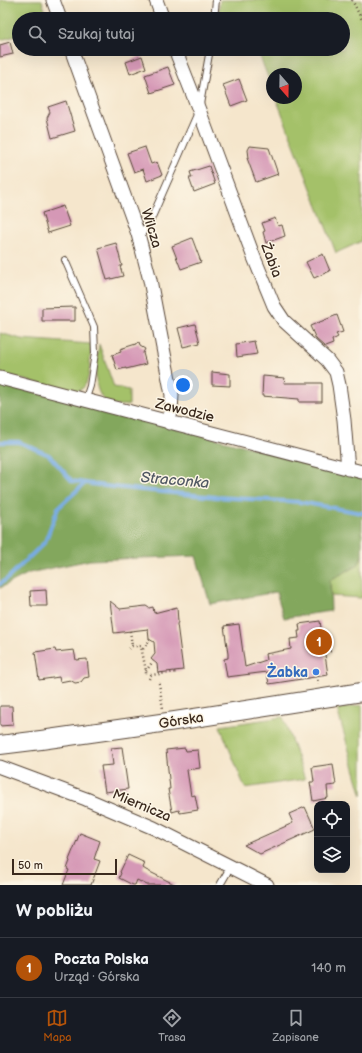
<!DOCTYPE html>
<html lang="pl">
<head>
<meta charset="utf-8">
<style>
	:root { --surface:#171b24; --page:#242831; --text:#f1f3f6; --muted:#9ea1a6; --line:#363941; --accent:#b45309 }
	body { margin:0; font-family:"Balsamiq Sans",sans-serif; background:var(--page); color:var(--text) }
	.controls { position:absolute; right:12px; bottom:12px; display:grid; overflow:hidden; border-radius:8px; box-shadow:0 4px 16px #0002 }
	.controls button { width:36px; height:36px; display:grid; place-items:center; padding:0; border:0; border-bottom:1px solid var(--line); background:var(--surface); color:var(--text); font:20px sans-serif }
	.compass { position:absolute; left:266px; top:68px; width:36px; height:36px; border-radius:50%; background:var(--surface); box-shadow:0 4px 16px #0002; rotate:160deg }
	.scale { position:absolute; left:12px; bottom:10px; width:105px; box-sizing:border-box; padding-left:4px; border:2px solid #3b2a1e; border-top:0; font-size:11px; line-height:14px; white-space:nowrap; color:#3b2a1e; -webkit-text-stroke:3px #fcf5e5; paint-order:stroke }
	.you { position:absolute; left:183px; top:385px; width:14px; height:14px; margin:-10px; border:3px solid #fff; border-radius:50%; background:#1a73e8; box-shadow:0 0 0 6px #1a73e833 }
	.badge { display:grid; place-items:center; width:26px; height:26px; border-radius:50%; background:var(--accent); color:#fff; font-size:13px; font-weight:700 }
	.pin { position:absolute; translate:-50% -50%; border:2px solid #fff; box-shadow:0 1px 4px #0006 }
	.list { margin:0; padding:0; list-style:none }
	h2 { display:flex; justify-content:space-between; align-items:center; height:52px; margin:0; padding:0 16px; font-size:17px }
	h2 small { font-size:13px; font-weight:400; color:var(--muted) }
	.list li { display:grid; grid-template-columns:26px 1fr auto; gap:12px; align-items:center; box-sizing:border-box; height:60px; padding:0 16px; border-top:1px solid var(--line) }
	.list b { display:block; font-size:15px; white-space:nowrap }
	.list p { margin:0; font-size:13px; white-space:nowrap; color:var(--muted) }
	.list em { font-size:13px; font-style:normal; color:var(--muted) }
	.icon { flex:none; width:22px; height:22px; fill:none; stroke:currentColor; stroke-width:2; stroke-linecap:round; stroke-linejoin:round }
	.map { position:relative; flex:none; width:362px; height:885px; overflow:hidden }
	.search { position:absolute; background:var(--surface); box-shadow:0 4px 16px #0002; left:12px; right:12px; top:12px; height:44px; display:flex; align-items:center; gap:10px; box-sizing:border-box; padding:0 14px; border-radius:22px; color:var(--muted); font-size:15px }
	.sheet { height:112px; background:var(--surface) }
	nav { display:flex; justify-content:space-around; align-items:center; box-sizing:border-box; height:56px; border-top:1px solid var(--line); background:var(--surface); font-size:11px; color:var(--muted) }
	nav a { display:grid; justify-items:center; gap:2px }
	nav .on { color:var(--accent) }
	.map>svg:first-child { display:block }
	.green { fill:#a4c169; stroke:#707644 }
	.forest { fill:#83a75d; stroke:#5f683e }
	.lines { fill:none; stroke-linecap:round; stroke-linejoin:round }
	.stream { stroke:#77ace4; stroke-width:4 }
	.building { fill:#d598b6 }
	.lane-casing { stroke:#574638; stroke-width:8 }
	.street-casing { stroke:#574638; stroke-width:15 }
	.secondary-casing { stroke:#574638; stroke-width:20 }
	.path { stroke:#574638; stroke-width:2.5; stroke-dasharray:1 3; stroke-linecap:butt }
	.lane { stroke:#fff; stroke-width:6 }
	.street { stroke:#fff; stroke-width:13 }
	.secondary { stroke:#fff; stroke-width:18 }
	.shop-dot { fill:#3f7fe0; stroke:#fcf5e5; stroke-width:1.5 }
	.labels { text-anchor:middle; stroke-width:3; stroke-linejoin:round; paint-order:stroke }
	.street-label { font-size:14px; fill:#3b2a1e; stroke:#fcf5e5 }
	.shop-label { font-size:14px; font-weight:bold; fill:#366cbe; stroke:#fcf5e5; text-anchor:end }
	.water-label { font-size:15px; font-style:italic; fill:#505863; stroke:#fcf5e5 }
</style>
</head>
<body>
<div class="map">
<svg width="362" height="885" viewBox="0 0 362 885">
	<rect width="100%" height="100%" fill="#fcf5e5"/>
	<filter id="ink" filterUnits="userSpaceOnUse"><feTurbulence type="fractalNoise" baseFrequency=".025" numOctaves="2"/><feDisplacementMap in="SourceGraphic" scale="8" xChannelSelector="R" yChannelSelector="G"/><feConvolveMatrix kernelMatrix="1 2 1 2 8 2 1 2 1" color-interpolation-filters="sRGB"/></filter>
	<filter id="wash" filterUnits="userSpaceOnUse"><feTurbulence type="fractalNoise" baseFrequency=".012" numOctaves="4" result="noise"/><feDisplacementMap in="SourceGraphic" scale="16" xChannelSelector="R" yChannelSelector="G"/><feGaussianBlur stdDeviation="0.9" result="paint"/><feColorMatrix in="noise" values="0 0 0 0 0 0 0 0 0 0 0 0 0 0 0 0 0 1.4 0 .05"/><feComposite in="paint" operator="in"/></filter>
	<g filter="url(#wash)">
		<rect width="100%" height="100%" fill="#f5e6cc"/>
		<path class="green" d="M 0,0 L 42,0 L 46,14 L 54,19 L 19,19 L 19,35 L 0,40 Z
			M 220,0 L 362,0 L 362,241 L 336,253 L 276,98 L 296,98 L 296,74 L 272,74 L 272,87 L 257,49 L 343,49 L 343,19 L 218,19 Z
			M 0,333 L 21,339 L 91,344 C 90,355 91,376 85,385 C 83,389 79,391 75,392 L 0,374 Z
			M 99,344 L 114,387 L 129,390 L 129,405 C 124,405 115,406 110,404 C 89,394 97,361 99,344 Z
			M 362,555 L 362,598 L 331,596 L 330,580 L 358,565 Z
			M 362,705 L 362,796 L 337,709 Z
			M 283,717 L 305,779 L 245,788 L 220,726 Z"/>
		<path class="forest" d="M 0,383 L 362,476 L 362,555 L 358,565 L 330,580 L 331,611 L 284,618 L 276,592 L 210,604 L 196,556 L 90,560 L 29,573 L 0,588 Z"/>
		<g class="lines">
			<path class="stream" d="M 0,442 L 19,442 L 49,455 L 72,481 L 105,486 L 142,490 L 216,497 L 300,502 L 362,513
				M 0,584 L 8,578 L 45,542 L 58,508 L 85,483"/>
		</g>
		<g id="blocks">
			<path class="building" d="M 10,42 L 13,54 L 0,57 L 0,45 Z
				M 142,56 L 146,68 L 130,74 L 126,62 Z
				M 168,67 L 175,85 L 151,93 L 145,75 Z
				M 239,79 L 247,100 L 231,106 L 223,85 Z
				M 66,101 L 75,131 L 52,138 L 47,118 L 50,112 L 48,107 Z
				M 250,146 L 269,148 L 278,174 L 256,182 L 247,158 L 249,158 L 248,150 Z
				M 145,147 L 151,164 L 157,162 L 162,175 L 147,181 L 143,169 L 134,172 L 127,153 Z
				M 209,166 L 215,184 L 194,192 L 189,178 L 192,178 L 190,172 Z
				M 63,206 L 70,226 L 48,233 L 42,213 Z
				M 275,218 L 278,226 L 282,225 L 285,236 L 266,243 L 263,232 L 265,231 L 262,223 Z
				M 192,238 L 201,262 L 181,269 L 172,246 Z
				M 116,243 L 122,266 L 120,266 L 123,276 L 107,280 L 98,248 Z
				M 323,254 L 330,271 L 314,278 L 306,262 Z
				M 75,307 L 75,321 L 42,321 L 42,308 Z
				M 337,315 L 343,332 L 336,334 L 338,337 L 332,340 L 333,344 L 325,347 L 316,339 L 310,326 Z
				M 195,324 L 200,343 L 183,347 L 178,328 Z
				M 254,341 L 257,354 L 237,357 L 236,344 Z
				M 139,343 L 140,346 L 145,349 L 143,353 L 146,364 L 126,369 L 126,368 L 117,370 L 112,355 L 121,352 L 120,349 Z
				M 212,372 L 230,374 L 230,386 L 212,385 Z
				M 263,376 L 285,378 L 284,383 L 322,383 L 322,402 L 299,402 L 299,399 L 262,396 Z
				M 46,590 L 47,606 L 31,606 L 30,591 Z
				M 110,601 L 120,609 L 146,606 L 149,608 L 153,607 L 154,613 L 177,607 L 178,622 L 177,624 L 183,670 L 158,673 L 157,664 L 151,659 L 155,654 L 154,642 L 149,639 L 148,629 L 114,633 Z
				M 320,621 L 328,675 L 269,684 L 267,672 L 227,677 L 224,659 L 228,658 L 228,654 L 224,626 L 239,624 L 245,667 L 266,660 L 265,654 L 291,649 L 290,639 L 299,638 L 298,631 L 300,631 L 299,624 Z
				M 55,649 L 56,652 L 74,650 L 76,660 L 87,659 L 89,677 L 84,678 L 81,682 L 75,683 L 70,680 L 60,682 L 59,677 L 39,680 L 35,652 Z
				M 0,706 L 12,706 L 13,725 L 0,726 Z
				M 122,747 L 128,789 L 105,792 L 101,766 L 113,765 L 111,748 Z
				M 185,748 L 186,751 L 198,750 L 200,768 L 187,770 L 191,796 L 195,795 L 198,810 L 180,813 L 179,810 L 172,812 L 168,789 L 170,789 L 166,750 Z
				M 333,764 L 336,785 L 327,786 L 328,798 L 313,801 L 310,782 L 314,782 L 312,767 Z
				M 305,807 L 315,829 L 260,854 L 244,845 L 293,823 L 289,814 Z
				M 80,833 L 100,841 L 94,859 L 100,861 L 91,885 L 63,885 L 69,870 L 67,869 L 70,861 L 69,860 Z
				M 128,855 L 145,863 L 143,868 L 146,870 L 176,885 L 147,885 L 137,880 L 135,885 L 133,885 L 119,878 L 121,873 L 120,872 Z"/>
		</g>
	</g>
	<g filter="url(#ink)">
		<use href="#blocks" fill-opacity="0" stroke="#574638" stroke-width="1"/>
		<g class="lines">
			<g class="lane-casing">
				<path id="lane" d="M 214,19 L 216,0
					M 138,234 L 144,231 L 149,224 L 199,110 L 210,49
					M 65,260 L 94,327 L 95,353 L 90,386 L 85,401
					M 220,885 L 231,866"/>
			</g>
			<g class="street-casing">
				<path id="street" d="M 53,0 L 60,19
					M 156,0 L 163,19
					M 71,49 L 138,234 L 150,280 L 172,395 L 171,411 L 169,423
					M 175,49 L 199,110 L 253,255 L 274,306 L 284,321 L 327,360 L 336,372 L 339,385 L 344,420 L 348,469
					M 0,378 L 362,472
					M 0,767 L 86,799 L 154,828 L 267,885"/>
			</g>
			<g class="secondary-casing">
				<path id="secondary" d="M 0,745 L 41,740 L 175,721 L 362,692"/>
			</g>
			<path class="path" d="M 352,0 L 362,20
				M 130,631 L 132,646
				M 324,641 L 325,641 L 326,652 L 331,651
				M 129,649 L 132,646 L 141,646 L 146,671 L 146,676
				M 143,649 L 150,640
				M 146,671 L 153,661
				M 317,676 L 318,684
				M 149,679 L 151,675 L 178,672
				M 159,683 L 163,709"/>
			<use href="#lane" class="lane"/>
			<use href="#street" class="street"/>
			<use href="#secondary" class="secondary"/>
		</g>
	</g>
	<circle class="shop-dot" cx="316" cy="672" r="4"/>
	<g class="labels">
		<g class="street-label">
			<text transform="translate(152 228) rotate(73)" y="5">Wilcza</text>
			<text transform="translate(272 260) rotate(69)" y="5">Żabia</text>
			<text transform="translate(185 410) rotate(14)" y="5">Zawodzie</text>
			<text transform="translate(181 720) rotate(-9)" y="5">Górska</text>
			<text transform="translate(142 805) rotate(23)" y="5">Miernicza</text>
		</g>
		<g class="shop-label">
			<text x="308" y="677">Żabka</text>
		</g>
		<g class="water-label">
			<text transform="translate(175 480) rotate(5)" y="5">Straconka</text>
		</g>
	</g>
</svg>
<div class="controls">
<button><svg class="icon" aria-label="locate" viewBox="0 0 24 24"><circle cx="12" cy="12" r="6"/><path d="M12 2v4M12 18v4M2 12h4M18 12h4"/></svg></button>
<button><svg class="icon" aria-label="layers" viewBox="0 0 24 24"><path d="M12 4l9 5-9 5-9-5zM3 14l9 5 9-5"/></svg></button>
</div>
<svg class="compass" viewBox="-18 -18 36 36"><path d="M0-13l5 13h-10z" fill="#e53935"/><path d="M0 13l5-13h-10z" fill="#9ea1a6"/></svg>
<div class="scale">50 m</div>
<div class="you"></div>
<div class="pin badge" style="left:319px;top:642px">1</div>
<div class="search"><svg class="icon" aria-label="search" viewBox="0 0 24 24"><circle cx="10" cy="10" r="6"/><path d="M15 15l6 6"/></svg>Szukaj tutaj</div>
</div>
<section class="sheet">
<h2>W pobliżu<small></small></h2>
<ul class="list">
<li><span class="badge">1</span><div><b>Poczta Polska</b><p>Urząd · Górska</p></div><em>140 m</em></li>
</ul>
</section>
<nav>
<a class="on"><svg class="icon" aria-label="map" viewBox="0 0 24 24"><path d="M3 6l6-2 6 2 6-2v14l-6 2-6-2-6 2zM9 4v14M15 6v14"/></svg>Mapa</a>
<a><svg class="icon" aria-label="directions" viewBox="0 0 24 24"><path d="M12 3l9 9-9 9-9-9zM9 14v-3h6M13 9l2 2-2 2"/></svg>Trasa</a>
<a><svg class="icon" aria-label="saved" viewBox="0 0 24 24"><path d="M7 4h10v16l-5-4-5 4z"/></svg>Zapisane</a>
</nav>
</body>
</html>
